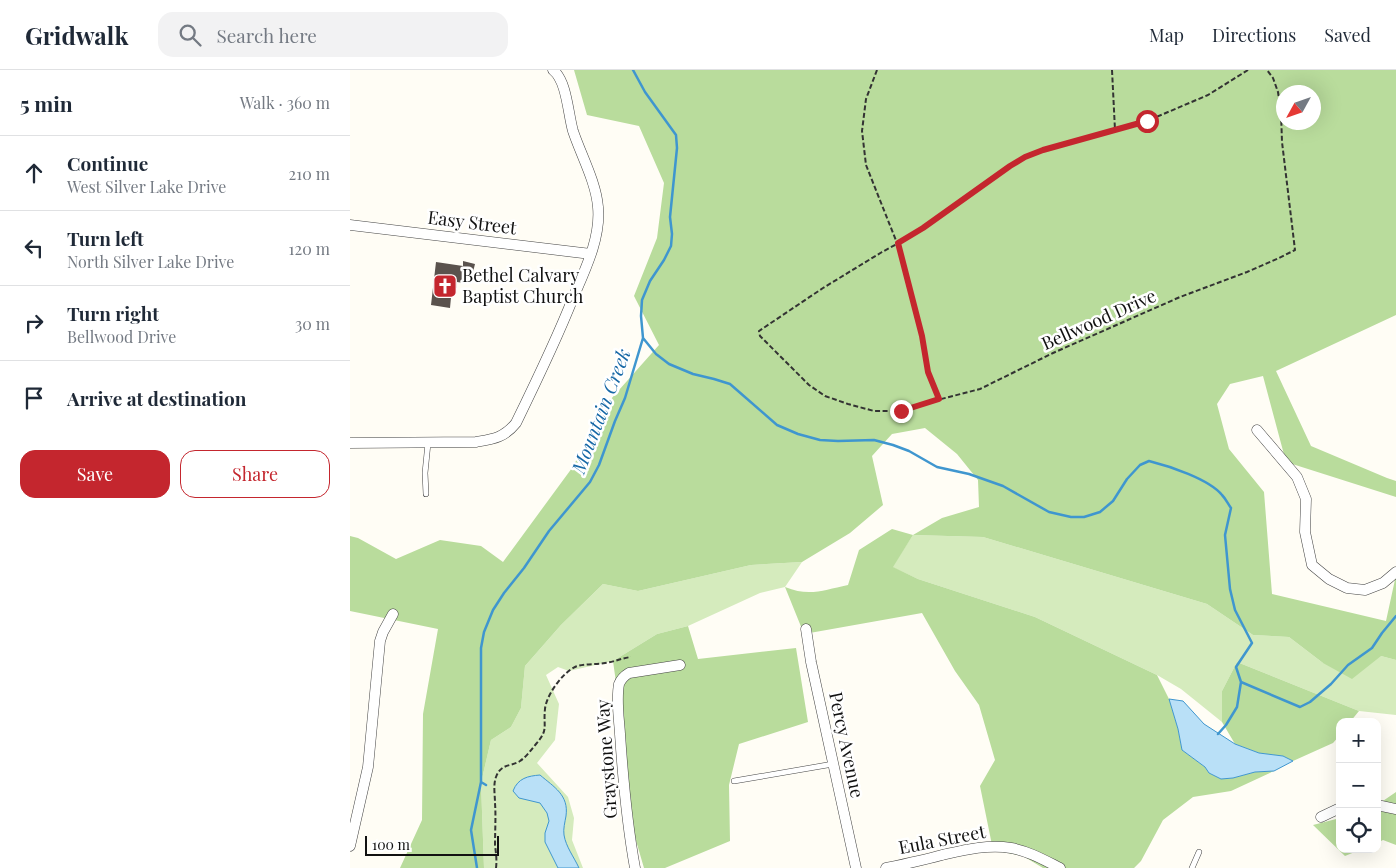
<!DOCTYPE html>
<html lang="en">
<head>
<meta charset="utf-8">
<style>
	:root { --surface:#fff; --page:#f2f2f3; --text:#1f2937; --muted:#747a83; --line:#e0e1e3; --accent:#c4262e }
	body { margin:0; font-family:"Playfair Display",serif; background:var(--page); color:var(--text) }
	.controls { position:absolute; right:15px; bottom:15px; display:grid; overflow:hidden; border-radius:10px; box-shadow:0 5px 20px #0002 }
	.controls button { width:45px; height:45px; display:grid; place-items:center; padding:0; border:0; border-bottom:1px solid var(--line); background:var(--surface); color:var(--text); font:25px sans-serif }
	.compass { position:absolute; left:926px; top:15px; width:45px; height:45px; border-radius:50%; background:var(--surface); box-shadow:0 5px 20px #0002; rotate:230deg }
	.scale { position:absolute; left:15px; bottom:12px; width:134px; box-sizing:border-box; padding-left:5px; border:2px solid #111; border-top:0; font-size:14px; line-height:18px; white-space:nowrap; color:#111; -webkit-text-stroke:4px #fff; paint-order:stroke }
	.stop { position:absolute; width:15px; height:15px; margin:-11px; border:4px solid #c4262e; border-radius:50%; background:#fff }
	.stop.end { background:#c4262e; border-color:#fff; box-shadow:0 1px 5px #0008 }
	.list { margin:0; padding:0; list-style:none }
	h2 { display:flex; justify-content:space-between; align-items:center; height:65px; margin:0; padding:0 20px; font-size:21px }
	h2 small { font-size:16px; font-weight:400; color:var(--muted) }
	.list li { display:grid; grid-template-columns:32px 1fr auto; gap:15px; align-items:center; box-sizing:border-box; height:75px; padding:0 20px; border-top:1px solid var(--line) }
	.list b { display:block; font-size:19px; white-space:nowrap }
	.list p { margin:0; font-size:16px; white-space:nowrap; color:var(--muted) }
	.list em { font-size:16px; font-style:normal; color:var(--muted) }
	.actions { display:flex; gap:10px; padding:15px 20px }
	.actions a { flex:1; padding:11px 0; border:1px solid var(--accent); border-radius:15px; text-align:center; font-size:18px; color:var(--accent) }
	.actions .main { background:var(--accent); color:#fff }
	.icon { flex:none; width:28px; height:28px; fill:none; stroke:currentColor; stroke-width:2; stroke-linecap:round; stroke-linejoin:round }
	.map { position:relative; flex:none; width:1046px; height:798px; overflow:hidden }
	header { display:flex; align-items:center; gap:30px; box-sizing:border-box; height:70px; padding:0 25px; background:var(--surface); border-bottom:1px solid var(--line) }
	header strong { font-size:24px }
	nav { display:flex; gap:28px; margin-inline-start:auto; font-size:18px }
	.search { width:350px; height:45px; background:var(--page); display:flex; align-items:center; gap:12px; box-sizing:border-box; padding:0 18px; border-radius:15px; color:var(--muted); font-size:19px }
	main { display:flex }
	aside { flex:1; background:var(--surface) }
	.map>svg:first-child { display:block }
	.green { fill:#d5ebbd }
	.forest { fill:#b9dc9c; fill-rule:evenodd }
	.water { fill:#b9e0f7; stroke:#3f96cf }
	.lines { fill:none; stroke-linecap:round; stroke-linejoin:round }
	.stream { stroke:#3f96cf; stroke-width:2.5 }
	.building { fill:#5a524d }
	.lane-casing { stroke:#444; stroke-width:6 }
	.street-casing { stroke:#444; stroke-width:11 }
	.path { stroke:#333; stroke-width:2; stroke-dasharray:5 2.5; stroke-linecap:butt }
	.lane { stroke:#fff; stroke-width:5 }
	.street { stroke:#fff; stroke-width:10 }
	.route { stroke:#c4262e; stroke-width:6 }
	.labels { text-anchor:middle; stroke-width:5; stroke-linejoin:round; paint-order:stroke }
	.street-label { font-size:18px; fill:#111; stroke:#fff }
	.poi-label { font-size:18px; fill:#111; stroke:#fff; text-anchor:start }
	.water-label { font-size:19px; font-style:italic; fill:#1768a6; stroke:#fff }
</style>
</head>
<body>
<header>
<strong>Gridwalk</strong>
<div class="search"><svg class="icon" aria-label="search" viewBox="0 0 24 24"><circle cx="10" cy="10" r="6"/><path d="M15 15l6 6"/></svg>Search here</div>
<nav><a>Map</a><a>Directions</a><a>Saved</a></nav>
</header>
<main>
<aside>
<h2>5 min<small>Walk · 360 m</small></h2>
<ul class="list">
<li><svg class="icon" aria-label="ahead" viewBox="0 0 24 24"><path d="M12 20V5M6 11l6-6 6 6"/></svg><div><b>Continue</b><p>West Silver Lake Drive</p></div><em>210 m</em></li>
<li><svg class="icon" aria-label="left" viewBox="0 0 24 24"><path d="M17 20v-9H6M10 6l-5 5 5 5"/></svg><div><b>Turn left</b><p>North Silver Lake Drive</p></div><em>120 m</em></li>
<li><svg class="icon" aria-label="right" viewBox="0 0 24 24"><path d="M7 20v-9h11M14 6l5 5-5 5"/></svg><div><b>Turn right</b><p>Bellwood Drive</p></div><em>30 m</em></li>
<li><svg class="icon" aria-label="arrive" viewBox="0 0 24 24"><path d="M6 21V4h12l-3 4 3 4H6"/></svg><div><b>Arrive at destination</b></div></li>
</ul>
<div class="actions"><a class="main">Save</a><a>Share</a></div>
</aside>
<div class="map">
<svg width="1046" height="798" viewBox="0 0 1046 798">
	<rect width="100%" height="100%" fill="#fffdf5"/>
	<path class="green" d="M 563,465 L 633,467 L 857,534 L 903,565 L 939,567 L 973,593 L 1031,586 L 1046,590 L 1046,645 L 1009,641 L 887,592 L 872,621 L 872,652 L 831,619 L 807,605 L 685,547 L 568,509 L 542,497 Z
		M 452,492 L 435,517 L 410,523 L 338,556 L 307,564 L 263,591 L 219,601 L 208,597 L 196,605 L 209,634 L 205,670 L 187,693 L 218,727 L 224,748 L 222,770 L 233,798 L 134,798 L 131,713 L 141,670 L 161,657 L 171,638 L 175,596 L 211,555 L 253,514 L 288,521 L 401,495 Z"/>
	<path class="forest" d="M 224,0 L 1046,0 L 1046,245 L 926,301 L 961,376 L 1037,408 L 1046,411 L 1046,427 L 936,392 L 913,306 L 880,314 L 867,334 L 879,379 L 914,422 L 922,524 L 1036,551 L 1046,505 L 1046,590 L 1031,586 L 1002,609 L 973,593 L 939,567 L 903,565 L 857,534 L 633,467 L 563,465 L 543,497 L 568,509 L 685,547 L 807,605 L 819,629 L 828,659 L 832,680 L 855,697 L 859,703 L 871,709 L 883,708 L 905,702 L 924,701 L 881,721 L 843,727 L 813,750 L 791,791 L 784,798 L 693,798 L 673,786 L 643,780 L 630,716 L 645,690 L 629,635 L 605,601 L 572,543 L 454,564 L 435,517 C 459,527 474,520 498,515 L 509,480 L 542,459 L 563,465 L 592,448 L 629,437 L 628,410 L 607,384 L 575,358 L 542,364 L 522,386 L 533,435 L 500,463 L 452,492 L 401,495 L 288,521 L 253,514 L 211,555 L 175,596 L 171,638 L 161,657 L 141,670 L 131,713 L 134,798 L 50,798 L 72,750 L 73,644 L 88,559 L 0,541 L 0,466 L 8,468 L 46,489 L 90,470 L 131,476 L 153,492 L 222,398 L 261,329 L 309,275 L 284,226 L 307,168 L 314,113 L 289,56 L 237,45 ZM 934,22 L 964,22 L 964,52 L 934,52 Z
		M 338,556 L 348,589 L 446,578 L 458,652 L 389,674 L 379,715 L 380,771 L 315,798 L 294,798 L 282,757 L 270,641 L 263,591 L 307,564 Z
		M 887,592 L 1009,641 L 1000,652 L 990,652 L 990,665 L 983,673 L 943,691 L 933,686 L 909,683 L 885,674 L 872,652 L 872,621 Z
		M 1046,722 L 1046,775 L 1033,770 L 1027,773 L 1027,735 Z
		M 990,748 L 990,779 L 1012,779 L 995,786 L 963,755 Z"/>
	<path class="water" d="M 819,629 L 833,631 L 854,654 L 885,674 L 909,683 L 933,686 L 943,691 L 924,701 L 905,702 L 883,708 L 871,709 L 859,703 L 855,697 L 832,680 L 828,659 Z
		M 190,705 C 204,717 219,725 216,746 C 215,752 213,759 214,765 C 216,777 224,787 229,798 L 208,798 L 195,772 L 195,763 L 199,751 L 197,743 L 190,733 L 169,728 L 163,721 C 168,708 178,706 190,705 Z"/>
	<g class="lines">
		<path class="stream" d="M 293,268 L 306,284 L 319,294 L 343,304 L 364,309 L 380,314 L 427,355 L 448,364 L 470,370 L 488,371 L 524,370 L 543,375 L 559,381 L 587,397 L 619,404 L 653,416 L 699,442 L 721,447 L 734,447 L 750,442 L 763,431 L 777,409 L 790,395 L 799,391 C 819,396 859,409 872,425 C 876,429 878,434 881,438 L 875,465 L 880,519 L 885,540 L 902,573 L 886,597 L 891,612 L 887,637 L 876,655 L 868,664
			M 891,612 L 950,637 L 960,632 L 981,614 L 998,595 L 1022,578 L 1032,563 L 1046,546
			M 131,712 L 136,715
			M 127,798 L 121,760 L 131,712 L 131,578 L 134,562 L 143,540 L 154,523 L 174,498 L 199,461 L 240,412 L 249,395 L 265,351 L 275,328 L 293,268 L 291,246 L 292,230 L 300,211 L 314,190 L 321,176 L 322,164 L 320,147 L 327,78 L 326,65 L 295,22 L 283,0"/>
	</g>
	<path class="building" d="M 113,191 L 125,194 L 120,214 L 107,212 L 107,218 L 102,217 L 100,238 L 81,235 L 86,192 L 113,196 Z"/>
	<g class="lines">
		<g class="lane-casing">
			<path id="lane" d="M 76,424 L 75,403 L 78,373
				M 384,711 L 483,694
				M 842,798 L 849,782"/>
		</g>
		<g class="street-casing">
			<path id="street" d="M 0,155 L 241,184
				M 907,360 L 947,407 L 956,429 L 955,462 L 962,495 L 979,509 L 997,518 L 1015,520 L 1033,513 L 1046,502
				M 0,373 L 126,372 C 143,369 154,368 166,353 C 186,312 206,271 223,228 C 235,200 251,168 248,137 C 246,112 231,85 223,61 C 218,44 217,11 203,0
				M 456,559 L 461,592 L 506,798
				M 1027,735 L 1046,739
				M 971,747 L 990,738
				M 0,776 L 18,697 L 30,571 L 33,562 L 43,544
				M 285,798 C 277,754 273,709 270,664 C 269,648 266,630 269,614 C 271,609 274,606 279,603 L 330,595
				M 536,798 C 555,794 574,790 592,785 C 614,780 638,774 661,778 C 678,781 694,790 710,798"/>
		</g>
		<path class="path" d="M 527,0 L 516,29 L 512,61 L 516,95 L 547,173 L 572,266 L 578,303 L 588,328
			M 762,0 L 765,60
			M 898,0 L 858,25 L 797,51 L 693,80 L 675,87 L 560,167 L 532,182 L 473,218 L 409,261 L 410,266 L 459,315 L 475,326 L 498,334 L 524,341 L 551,341 L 568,335 L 630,319 L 703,283 L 830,227 L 897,202 L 929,188 L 945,180 L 932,72 L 931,42 L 928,22 L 923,8 L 917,0
			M 146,798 C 147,790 146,783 145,775 C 145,761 146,747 145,733 C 145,725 143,715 146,707 C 151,693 161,697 170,691 C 176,687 181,680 186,674 C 199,659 193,657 195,639 C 196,626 212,603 225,597 C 234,593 245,595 255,593 C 264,592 272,588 281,587"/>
		<use href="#lane" class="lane"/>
		<use href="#street" class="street"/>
	</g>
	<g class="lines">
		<path class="route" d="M 551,341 L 589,329 L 578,302 L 572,266 L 548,173 L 573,158 L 660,96 L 675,87 L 693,80 L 797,51"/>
	</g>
	<defs>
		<g id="church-square" transform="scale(1.25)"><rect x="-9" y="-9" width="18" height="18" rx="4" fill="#c4262e" stroke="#fff"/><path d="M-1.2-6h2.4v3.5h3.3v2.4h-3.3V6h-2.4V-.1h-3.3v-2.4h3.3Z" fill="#fff"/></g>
	</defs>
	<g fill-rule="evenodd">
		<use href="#church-square" x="95" y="216"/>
	</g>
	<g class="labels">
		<g class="street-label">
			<text transform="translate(122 153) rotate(7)" y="6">Easy Street</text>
			<text transform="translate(749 250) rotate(-24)" y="6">Bellwood Drive</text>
			<text transform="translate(496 675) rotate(78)" y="6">Percy Avenue</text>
			<text transform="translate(257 689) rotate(-94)" y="6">Graystone Way</text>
			<text transform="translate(592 770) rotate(-11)" y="6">Eula Street</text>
		</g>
		<g class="poi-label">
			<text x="112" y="212">Bethel Calvary<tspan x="112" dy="21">Baptist Church</tspan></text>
		</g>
		<g class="water-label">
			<text transform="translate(251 341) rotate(-69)" y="7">Mountain Creek</text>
		</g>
	</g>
</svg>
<div class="controls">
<button>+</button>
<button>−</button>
<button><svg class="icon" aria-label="locate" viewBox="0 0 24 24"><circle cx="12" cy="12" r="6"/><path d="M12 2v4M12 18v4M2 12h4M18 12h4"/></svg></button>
</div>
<svg class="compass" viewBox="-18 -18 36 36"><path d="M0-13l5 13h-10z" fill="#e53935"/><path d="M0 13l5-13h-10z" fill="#747a83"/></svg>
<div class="scale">100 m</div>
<div class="stop" style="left:797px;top:51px"></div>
<div class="stop end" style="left:551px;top:341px"></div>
</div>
</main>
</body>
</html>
